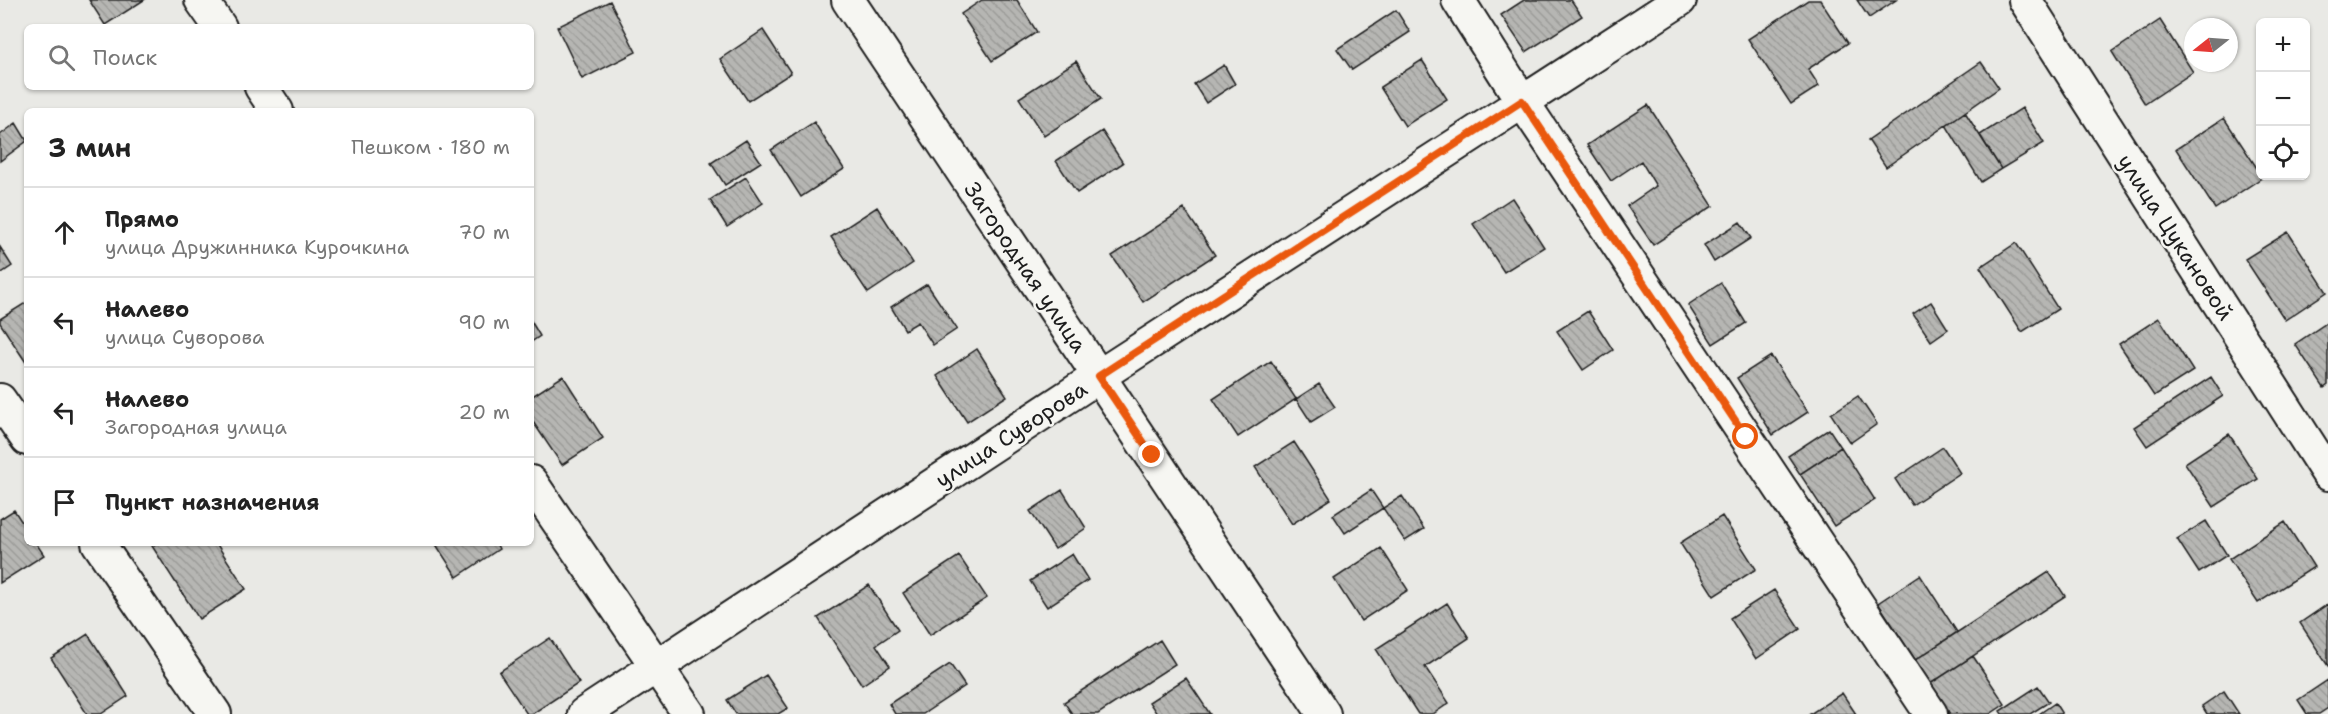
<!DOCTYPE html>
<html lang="ru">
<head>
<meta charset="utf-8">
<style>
	:root { --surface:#fff; --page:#f6f6f6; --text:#222; --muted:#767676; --line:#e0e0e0 }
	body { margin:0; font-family:"Shantell Sans",sans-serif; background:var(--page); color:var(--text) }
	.controls { position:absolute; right:18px; top:18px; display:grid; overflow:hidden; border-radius:9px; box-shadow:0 2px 4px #0004 }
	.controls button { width:54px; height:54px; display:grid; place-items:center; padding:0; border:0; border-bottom:2px solid var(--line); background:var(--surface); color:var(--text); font:30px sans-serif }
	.compass { position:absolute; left:2184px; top:18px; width:54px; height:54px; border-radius:50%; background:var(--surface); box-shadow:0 2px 4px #0004; rotate:253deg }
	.stop { position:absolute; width:18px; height:18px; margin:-14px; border:4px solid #ea580c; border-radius:50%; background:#fff }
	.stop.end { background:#ea580c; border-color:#fff; box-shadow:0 2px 6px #0008 }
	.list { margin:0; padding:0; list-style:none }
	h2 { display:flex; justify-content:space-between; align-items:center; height:78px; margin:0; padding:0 24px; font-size:26px }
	h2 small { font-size:20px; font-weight:400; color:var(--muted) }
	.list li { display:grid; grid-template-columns:39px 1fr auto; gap:18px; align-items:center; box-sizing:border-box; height:90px; padding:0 24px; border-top:2px solid var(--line) }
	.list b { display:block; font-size:22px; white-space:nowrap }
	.list p { margin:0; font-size:20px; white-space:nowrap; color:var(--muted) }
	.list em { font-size:20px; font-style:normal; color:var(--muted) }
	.icon { flex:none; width:33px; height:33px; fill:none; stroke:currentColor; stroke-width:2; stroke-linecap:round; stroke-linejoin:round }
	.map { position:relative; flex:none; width:2328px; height:714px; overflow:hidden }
	.search { position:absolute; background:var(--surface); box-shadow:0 2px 4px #0004; left:24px; top:24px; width:510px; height:66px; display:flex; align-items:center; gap:15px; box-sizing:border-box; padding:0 21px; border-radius:9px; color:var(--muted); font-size:22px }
	.panel { position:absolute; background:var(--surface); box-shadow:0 2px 4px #0004; left:24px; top:108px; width:510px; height:438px; border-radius:9px }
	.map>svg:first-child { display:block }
	.building { fill:url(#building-back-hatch); stroke:#1c1c1c; stroke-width:1.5 }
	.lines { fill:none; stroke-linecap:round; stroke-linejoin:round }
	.minor-casing { stroke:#1c1c1c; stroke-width:36 }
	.minor { stroke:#f6f6f2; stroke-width:32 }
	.route { stroke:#ea580c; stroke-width:8 }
	.labels { text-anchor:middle; stroke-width:5; stroke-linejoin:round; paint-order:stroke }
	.street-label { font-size:22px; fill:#1c1c1c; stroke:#f6f6f2 }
</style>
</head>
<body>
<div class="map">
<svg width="2328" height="714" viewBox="0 0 2328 714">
	<defs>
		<pattern id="building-back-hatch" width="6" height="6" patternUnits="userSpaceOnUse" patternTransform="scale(1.5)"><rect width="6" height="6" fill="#b6b6b3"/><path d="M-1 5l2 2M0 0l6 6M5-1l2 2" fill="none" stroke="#9c9c99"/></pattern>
	</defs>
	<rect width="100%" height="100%" fill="#e9e9e5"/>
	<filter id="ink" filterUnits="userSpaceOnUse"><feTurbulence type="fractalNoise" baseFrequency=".0167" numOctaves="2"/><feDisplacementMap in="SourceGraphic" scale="12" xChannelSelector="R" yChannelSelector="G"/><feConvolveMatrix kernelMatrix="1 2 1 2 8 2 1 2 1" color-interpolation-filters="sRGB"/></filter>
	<g filter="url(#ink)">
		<path class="building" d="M 89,0 L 144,0 L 105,25 Z
			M 982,0 L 1017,0 L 1037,32 L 992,61 L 961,14 Z
			M 1524,0 L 1571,0 L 1582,16 L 1526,52 L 1501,15 Z
			M 1808,0 L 1820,0 L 1848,43 L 1808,69 L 1819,86 L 1791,104 L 1748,39 Z
			M 1857,0 L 1896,0 L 1869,18 Z
			M 610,1 L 636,52 L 582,79 L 557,27 Z
			M 1396,10 L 1410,32 L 1352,70 L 1337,49 Z
			M 2160,20 L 2193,72 L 2145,104 L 2112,52 Z
			M 763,30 L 791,73 L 748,101 L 720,59 Z
			M 1422,60 L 1447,99 L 1405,126 L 1380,87 Z
			M 1076,61 L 1101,99 L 1044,136 L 1019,98 Z
			M 1981,62 L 1999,88 L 1886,167 L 1868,140 Z
			M 1224,65 L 1235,84 L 1206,103 L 1194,84 Z
			M 1648,105 L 1713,206 L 1653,245 L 1627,206 L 1656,186 L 1641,161 L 1611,181 L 1587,145 Z
			M 2022,108 L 2044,143 L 2001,169 L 1980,135 Z
			M 1965,112 L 2001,169 L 1981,182 L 1946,125 Z
			M 2224,118 L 2263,177 L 2215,209 L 2176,149 Z
			M 814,122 L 844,169 L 801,197 L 771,150 Z
			M 16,123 L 27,141 L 0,161 L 0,135 Z
			M 1102,131 L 1123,163 L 1077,193 L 1056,161 Z
			M 746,140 L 761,162 L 725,185 L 711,163 Z
			M 746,177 L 763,203 L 727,227 L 710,200 Z
			M 1512,198 L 1544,247 L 1504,272 L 1473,224 Z
			M 877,207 L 913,263 L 868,293 L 831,237 Z
			M 1184,209 L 1215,255 L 1143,302 L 1112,256 Z
			M 1740,222 L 1751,238 L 1714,262 L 1704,245 Z
			M 2288,232 L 2327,292 L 2285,320 L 2245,259 Z
			M 2016,243 L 2058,309 L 2022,332 L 1980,267 Z
			M 0,247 L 12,266 L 0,274 Z
			M 1721,283 L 1746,323 L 1713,344 L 1688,305 Z
			M 927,284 L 957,329 L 933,345 L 918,322 L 905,330 L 891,307 Z
			M 27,302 L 27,364 L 0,323 L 0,319 Z
			M 1931,302 L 1948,329 L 1931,341 L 1913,314 Z
			M 1588,311 L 1613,350 L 1583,370 L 1557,331 Z
			M 2159,318 L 2193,371 L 2154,396 L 2119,344 Z
			M 531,321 L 540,336 L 531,342 Z
			M 2328,322 L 2328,385 L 2324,388 L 2295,344 Z
			M 977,349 L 1007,396 L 967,422 L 937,376 Z
			M 1771,356 L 1808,412 L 1773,435 L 1737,378 Z
			M 1271,361 L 1296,399 L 1238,437 L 1213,399 Z
			M 563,376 L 603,438 L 562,465 L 531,419 L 531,397 Z
			M 2211,377 L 2223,396 L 2147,446 L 2134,427 Z
			M 1319,384 L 1335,407 L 1311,422 L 1296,399 Z
			M 1858,396 L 1877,424 L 1850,443 L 1831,414 Z
			M 1829,429 L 1841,447 L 1800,474 L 1788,456 Z
			M 2229,434 L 2258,479 L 2214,507 L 2185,463 Z
			M 1294,442 L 1331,499 L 1292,524 L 1255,467 Z
			M 1841,447 L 1875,500 L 1834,526 L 1800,474 Z
			M 1943,447 L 1960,473 L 1912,505 L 1895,479 Z
			M 1062,490 L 1086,528 L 1055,549 L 1030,511 Z
			M 1371,490 L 1383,508 L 1345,533 L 1333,515 Z
			M 1402,496 L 1424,529 L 1405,541 L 1383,508 Z
			M 14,510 L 27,530 L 27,543 L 36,543 L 44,555 L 0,583 L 0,519 Z
			M 1722,516 L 1756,569 L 1714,596 L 1680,543 Z
			M 2206,521 L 2227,555 L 2199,573 L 2177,539 Z
			M 2285,522 L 2314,567 L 2258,603 L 2229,559 Z
			M 157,543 L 216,543 L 246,589 L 199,619 L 152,546 Z
			M 435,543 L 496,543 L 499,549 L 457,577 Z
			M 1381,548 L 1408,590 L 1361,621 L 1334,579 Z
			M 1072,554 L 1088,580 L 1047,607 L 1030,581 Z
			M 959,556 L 987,598 L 930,635 L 903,593 Z
			M 2049,572 L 2065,596 L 1930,684 L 1915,660 Z
			M 1920,575 L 1957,632 L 1915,660 L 1878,603 Z
			M 869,585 L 898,630 L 876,645 L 890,666 L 862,685 L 818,618 Z
			M 1774,590 L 1800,629 L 1756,659 L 1730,618 Z
			M 1447,603 L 1469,638 L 1425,667 L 1449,703 L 1433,714 L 1418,714 L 1376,649 Z
			M 2328,604 L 2328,666 L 2300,623 Z
			M 88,634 L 128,696 L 101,714 L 87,714 L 51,658 Z
			M 550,638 L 579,683 L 532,714 L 527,714 L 499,672 Z
			M 1160,640 L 1175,664 L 1098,714 L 1072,714 L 1064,702 Z
			M 1973,656 L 2005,704 L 1990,714 L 1950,714 L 1930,684 Z
			M 950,664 L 965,686 L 923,714 L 895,714 L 889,704 Z
			M 766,675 L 788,708 L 778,714 L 736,714 L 727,700 Z
			M 1186,678 L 1210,714 L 1157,714 L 1149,702 Z
			M 2328,680 L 2328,708 L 2319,714 L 2307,714 L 2298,700 Z
			M 2038,686 L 2049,702 L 2030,714 L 2002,714 L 2000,711 Z
			M 2224,691 L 2239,714 L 2207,714 L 2202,706 Z
			M 1842,693 L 1856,714 L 1810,714 Z
			M 2055,703 L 2062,714 L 2039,714 Z"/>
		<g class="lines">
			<g class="minor-casing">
				<path id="minor" d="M 201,0 L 220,27
					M 848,0 L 1324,714
					M 1458,0 L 1522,101 L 1931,714
					M 2025,0 L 2328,474
					M 261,87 L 277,111
					M 0,400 L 27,439
					M 531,482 L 689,714
					M 98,543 L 215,714
					M 584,714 L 1099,376 L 1680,0"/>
			</g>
			<use href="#minor" class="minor"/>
		</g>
	</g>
	<g class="lines" filter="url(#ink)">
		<path class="route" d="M 1152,455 L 1099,376 L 1522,101 L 1746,437"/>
	</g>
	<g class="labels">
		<g class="street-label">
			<text transform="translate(2176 237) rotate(57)" y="8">улица Цукановой</text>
			<text transform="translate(1026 267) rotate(56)" y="8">Загородная улица</text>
			<text transform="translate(1011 434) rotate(-33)" y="8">улица Суворова</text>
		</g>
	</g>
</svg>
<div class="controls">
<button>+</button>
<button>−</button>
<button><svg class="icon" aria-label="locate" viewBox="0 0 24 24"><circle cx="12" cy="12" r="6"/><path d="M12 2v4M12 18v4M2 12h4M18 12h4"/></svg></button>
</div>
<svg class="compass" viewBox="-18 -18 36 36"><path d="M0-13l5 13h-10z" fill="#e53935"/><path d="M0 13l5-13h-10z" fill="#767676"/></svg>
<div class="stop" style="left:1746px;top:437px"></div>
<div class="stop end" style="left:1152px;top:455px"></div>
<div class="search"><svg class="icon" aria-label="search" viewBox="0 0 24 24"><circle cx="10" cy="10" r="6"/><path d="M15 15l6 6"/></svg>Поиск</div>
<section class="panel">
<h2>3 мин<small>Пешком · 180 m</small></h2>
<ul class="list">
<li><svg class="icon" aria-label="ahead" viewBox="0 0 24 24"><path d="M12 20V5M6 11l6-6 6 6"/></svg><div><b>Прямо</b><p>улица Дружинника Курочкина</p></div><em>70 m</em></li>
<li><svg class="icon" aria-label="left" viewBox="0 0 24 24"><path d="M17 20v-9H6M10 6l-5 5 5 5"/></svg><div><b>Налево</b><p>улица Суворова</p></div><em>90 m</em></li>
<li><svg class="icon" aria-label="left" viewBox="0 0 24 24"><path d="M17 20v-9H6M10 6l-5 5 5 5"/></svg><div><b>Налево</b><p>Загородная улица</p></div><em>20 m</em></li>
<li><svg class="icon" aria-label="arrive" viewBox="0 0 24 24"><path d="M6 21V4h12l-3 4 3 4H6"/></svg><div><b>Пункт назначения</b></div></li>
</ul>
</section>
</div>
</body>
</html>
